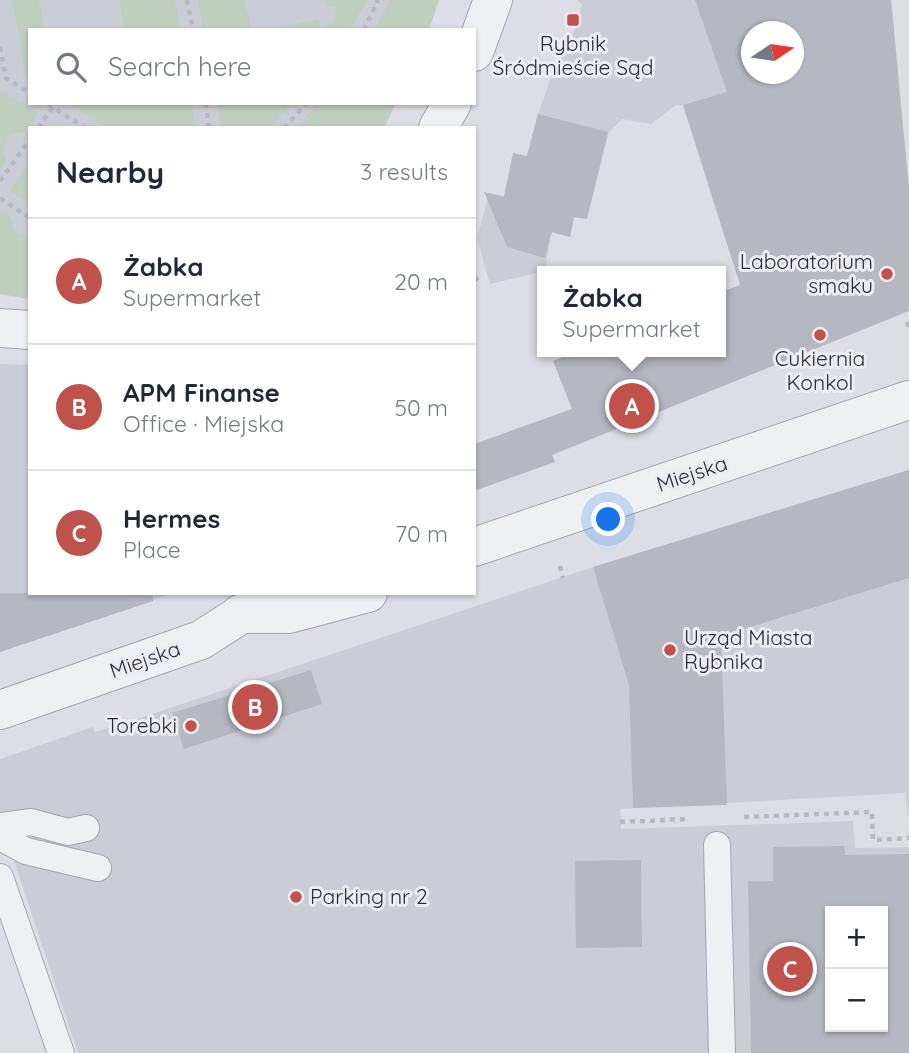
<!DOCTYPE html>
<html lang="en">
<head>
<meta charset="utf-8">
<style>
	:root { --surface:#fff; --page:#f6f6f7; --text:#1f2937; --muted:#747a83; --line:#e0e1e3; --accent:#c0524c }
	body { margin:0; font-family:Quicksand,sans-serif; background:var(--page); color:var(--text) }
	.controls { position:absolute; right:21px; bottom:21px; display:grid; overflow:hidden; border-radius:0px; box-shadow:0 2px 5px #0004 }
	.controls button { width:63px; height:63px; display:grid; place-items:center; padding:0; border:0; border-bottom:2px solid var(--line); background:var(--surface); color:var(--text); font:35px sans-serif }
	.compass { position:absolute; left:741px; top:21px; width:63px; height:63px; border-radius:50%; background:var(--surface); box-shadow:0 2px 5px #0004; rotate:77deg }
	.you { position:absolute; left:609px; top:520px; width:24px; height:24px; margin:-18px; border:5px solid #fff; border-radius:50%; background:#1a73e8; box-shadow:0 0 0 10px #1a73e833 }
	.badge { display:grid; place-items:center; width:46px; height:46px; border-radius:50%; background:var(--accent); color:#fff; font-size:23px; font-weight:700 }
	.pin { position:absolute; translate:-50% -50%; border:4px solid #fff; box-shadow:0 2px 7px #0006 }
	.popup { position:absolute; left:537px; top:266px; width:189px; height:91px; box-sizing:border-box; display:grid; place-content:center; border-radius:0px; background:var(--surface); filter:drop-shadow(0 2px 5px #0005); font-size:23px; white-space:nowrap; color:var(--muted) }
	.popup b { font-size:26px; color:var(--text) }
	.popup::after { content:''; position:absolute; left:50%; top:100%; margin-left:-14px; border:14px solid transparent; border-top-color:var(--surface) }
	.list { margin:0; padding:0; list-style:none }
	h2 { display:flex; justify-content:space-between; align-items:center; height:91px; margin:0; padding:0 28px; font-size:30px }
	h2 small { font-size:23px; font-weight:400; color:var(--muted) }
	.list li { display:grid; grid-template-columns:46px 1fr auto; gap:21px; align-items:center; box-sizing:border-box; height:126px; padding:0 28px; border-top:2px solid var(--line) }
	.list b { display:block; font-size:26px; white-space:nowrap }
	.list p { margin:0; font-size:23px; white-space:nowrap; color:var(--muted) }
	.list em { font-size:23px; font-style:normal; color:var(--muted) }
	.icon { flex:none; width:38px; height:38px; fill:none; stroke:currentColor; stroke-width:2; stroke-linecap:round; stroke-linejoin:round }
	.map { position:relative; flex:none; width:909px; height:1053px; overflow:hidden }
	.search { position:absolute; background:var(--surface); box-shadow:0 2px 5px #0004; left:28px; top:28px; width:448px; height:77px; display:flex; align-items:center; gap:18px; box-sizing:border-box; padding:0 24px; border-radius:0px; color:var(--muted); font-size:26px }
	.panel { position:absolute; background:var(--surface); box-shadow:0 2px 5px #0004; left:28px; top:126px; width:448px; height:469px; border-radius:0px }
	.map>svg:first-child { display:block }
	.built { fill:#cbcdd6; fill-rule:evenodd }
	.green { fill:#c0cebf }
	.building { fill:#b5b7c1; fill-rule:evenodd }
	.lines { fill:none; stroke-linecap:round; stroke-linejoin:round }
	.service-casing { stroke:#a3a5ae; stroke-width:28 }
	.minor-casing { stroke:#a3a5ae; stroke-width:40 }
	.tertiary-casing { stroke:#a3a5ae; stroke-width:40 }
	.path { stroke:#b7b9c0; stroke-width:4.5; stroke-dasharray:5 5; stroke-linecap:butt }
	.service { stroke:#eff0f4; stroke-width:26 }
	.minor { stroke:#eff0f4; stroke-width:38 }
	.tertiary { stroke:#eff0f4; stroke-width:38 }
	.poi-dot { fill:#c0524c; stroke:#ecedf3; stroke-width:2.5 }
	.labels { text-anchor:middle; stroke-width:6; stroke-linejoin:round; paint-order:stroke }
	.poi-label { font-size:21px; fill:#282b3a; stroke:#ecedf3 }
	.street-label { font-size:21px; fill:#282b3a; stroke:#ecedf3 }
</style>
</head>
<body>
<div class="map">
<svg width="909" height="1053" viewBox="0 0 909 1053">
	<rect width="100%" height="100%" fill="#dddee5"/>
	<path class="built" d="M 0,0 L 439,0 L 427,30 L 30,30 L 30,103 L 396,103 L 384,128 L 30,128 L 30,299 L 0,294 Z
		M 577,0 L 891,0 L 909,189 L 909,230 L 683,105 L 676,105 L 651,124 L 622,119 L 609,132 L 587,219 L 574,217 L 570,237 L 551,232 L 545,271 L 490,284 L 477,239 L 489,193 L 504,196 L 513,153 L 527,156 L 538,114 L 565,38 L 572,39 L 582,4 ZM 752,32 L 794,32 L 794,74 L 752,74 Z
		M 0,364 L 30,365 L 30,593 L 173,593 L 0,651 Z
		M 909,470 L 909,821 L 905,793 L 620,809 L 621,829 L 853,821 L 855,848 L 909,847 L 909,1053 L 78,1053 L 0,819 L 0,759 L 93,727 L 95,732 L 134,720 L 593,567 ZM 830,911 L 883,911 L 883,1027 L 830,1027 Z"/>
	<path class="green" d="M 12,0 L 39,0 L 44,30 L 30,30 L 30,79 L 26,76 Z
		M 119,0 L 175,0 L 180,30 L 124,30 Z
		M 198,0 L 245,0 L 251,30 L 203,30 Z
		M 325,0 L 368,0 L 349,30 L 264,30 L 319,19 L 320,28 L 333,23 L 336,16 L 334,6 L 326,6 Z
		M 391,0 L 439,0 L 429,30 L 373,30 Z
		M 0,90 L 38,113 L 25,132 L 11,134 L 2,148 L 6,161 L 0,169 Z
		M 68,103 L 192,103 L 195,128 L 106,128 Z
		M 217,103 L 293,103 L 270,127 L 221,128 Z
		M 317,103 L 396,103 L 384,128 L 297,128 Z
		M 30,160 L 30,204 L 10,191 Z
		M 0,210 L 11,217 L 14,230 L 30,239 L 30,299 L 0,294 Z"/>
	<path class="building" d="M 695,0 L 891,0 L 909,190 L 909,311 L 552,455 L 555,462 L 474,491 L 474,444 L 572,409 L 553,361 L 574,352 L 721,352 L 721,292 L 740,285 L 683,105 L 727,92 ZM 752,32 L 794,32 L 794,74 L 752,74 Z
		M 538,114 L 608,132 L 587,219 L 574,217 L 570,237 L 552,232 L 545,258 L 507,247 L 484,192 L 504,197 L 513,153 L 527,156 Z
		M 909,470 L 909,578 L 721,636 L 727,805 L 633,808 L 629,685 L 593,567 Z
		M 0,593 L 152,593 L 153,601 L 0,652 Z
		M 311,670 L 322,704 L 184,749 L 172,713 Z
		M 844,846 L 845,855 L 909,854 L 909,1053 L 751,1053 L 748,881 L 773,881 L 773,847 ZM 830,911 L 883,911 L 883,1027 L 830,1027 Z
		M 641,860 L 642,947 L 576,948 L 575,861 Z"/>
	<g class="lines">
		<g class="service-casing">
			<path id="service" d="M 0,826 L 31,822 L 68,832 L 86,828
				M 0,837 L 26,851 L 98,868
				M 717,845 L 722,1053
				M 0,877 L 61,1053"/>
		</g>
		<g class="minor-casing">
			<path id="minor" d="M 0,328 L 30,330"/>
		</g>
		<g class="tertiary-casing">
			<path id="tertiary" d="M 474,52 L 493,0
				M 438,128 L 452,103
				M 474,547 L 909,400
				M 240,614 L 289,614 L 368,593
				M 0,710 L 201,640 L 274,593"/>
		</g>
		<path class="path" d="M 187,0 L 193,30
			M 364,30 L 378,0
			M 0,47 L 6,78 L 30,93
			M 47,103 L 53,107
			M 206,103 L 209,128
			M 38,128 L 53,107 L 85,128
			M 284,128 L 307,103
			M 0,181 L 30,139
			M 0,198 L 30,218
			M 474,277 L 478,281
			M 907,322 L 909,328
			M 560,566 L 563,578
			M 744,817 L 872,812 L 873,840 L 909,838
			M 620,822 L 689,819"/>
		<use href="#service" class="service"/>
		<use href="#minor" class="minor"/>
		<use href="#tertiary" class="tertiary"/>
	</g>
	<g class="poi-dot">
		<rect x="566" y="13" width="14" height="14" rx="3.5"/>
		<circle cx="887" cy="274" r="7"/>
		<circle cx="820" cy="335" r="7"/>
		<circle cx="670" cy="650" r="7"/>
		<circle cx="191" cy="726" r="7"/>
		<circle cx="296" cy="897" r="7"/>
	</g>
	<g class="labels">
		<g class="poi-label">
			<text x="573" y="51">Rybnik<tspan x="573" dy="24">Śródmieście Sąd</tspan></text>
			<text x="873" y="269" text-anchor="end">Laboratorium<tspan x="873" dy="24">smaku</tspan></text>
			<text x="820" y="366">Cukiernia<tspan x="820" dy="24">Konkol</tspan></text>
			<text x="684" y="645" text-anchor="start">Urząd Miasta<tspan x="684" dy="24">Rybnika</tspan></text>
			<text x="177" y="733" text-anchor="end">Torebki</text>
			<text x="310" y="904" text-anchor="start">Parking nr 2</text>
		</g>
		<g class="street-label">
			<text transform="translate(692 474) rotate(-18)" y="7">Miejska</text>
			<text transform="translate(145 660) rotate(-19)" y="7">Miejska</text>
		</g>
	</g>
</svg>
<div class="controls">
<button>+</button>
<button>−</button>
</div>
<svg class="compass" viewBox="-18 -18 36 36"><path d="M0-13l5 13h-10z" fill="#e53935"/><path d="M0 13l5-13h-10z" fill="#747a83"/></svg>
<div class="you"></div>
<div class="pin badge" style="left:632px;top:406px">A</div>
<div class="popup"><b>Żabka</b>Supermarket</div>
<div class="pin badge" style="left:255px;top:707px">B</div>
<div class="pin badge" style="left:790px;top:969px">C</div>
<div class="search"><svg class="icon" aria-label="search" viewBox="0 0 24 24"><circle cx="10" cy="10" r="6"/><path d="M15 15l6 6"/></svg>Search here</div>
<section class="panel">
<h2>Nearby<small>3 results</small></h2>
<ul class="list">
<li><span class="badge">A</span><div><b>Żabka</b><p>Supermarket</p></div><em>20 m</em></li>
<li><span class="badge">B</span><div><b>APM Finanse</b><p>Office · Miejska</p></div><em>50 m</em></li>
<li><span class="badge">C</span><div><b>Hermes</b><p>Place</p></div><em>70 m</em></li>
</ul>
</section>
</div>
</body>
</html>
